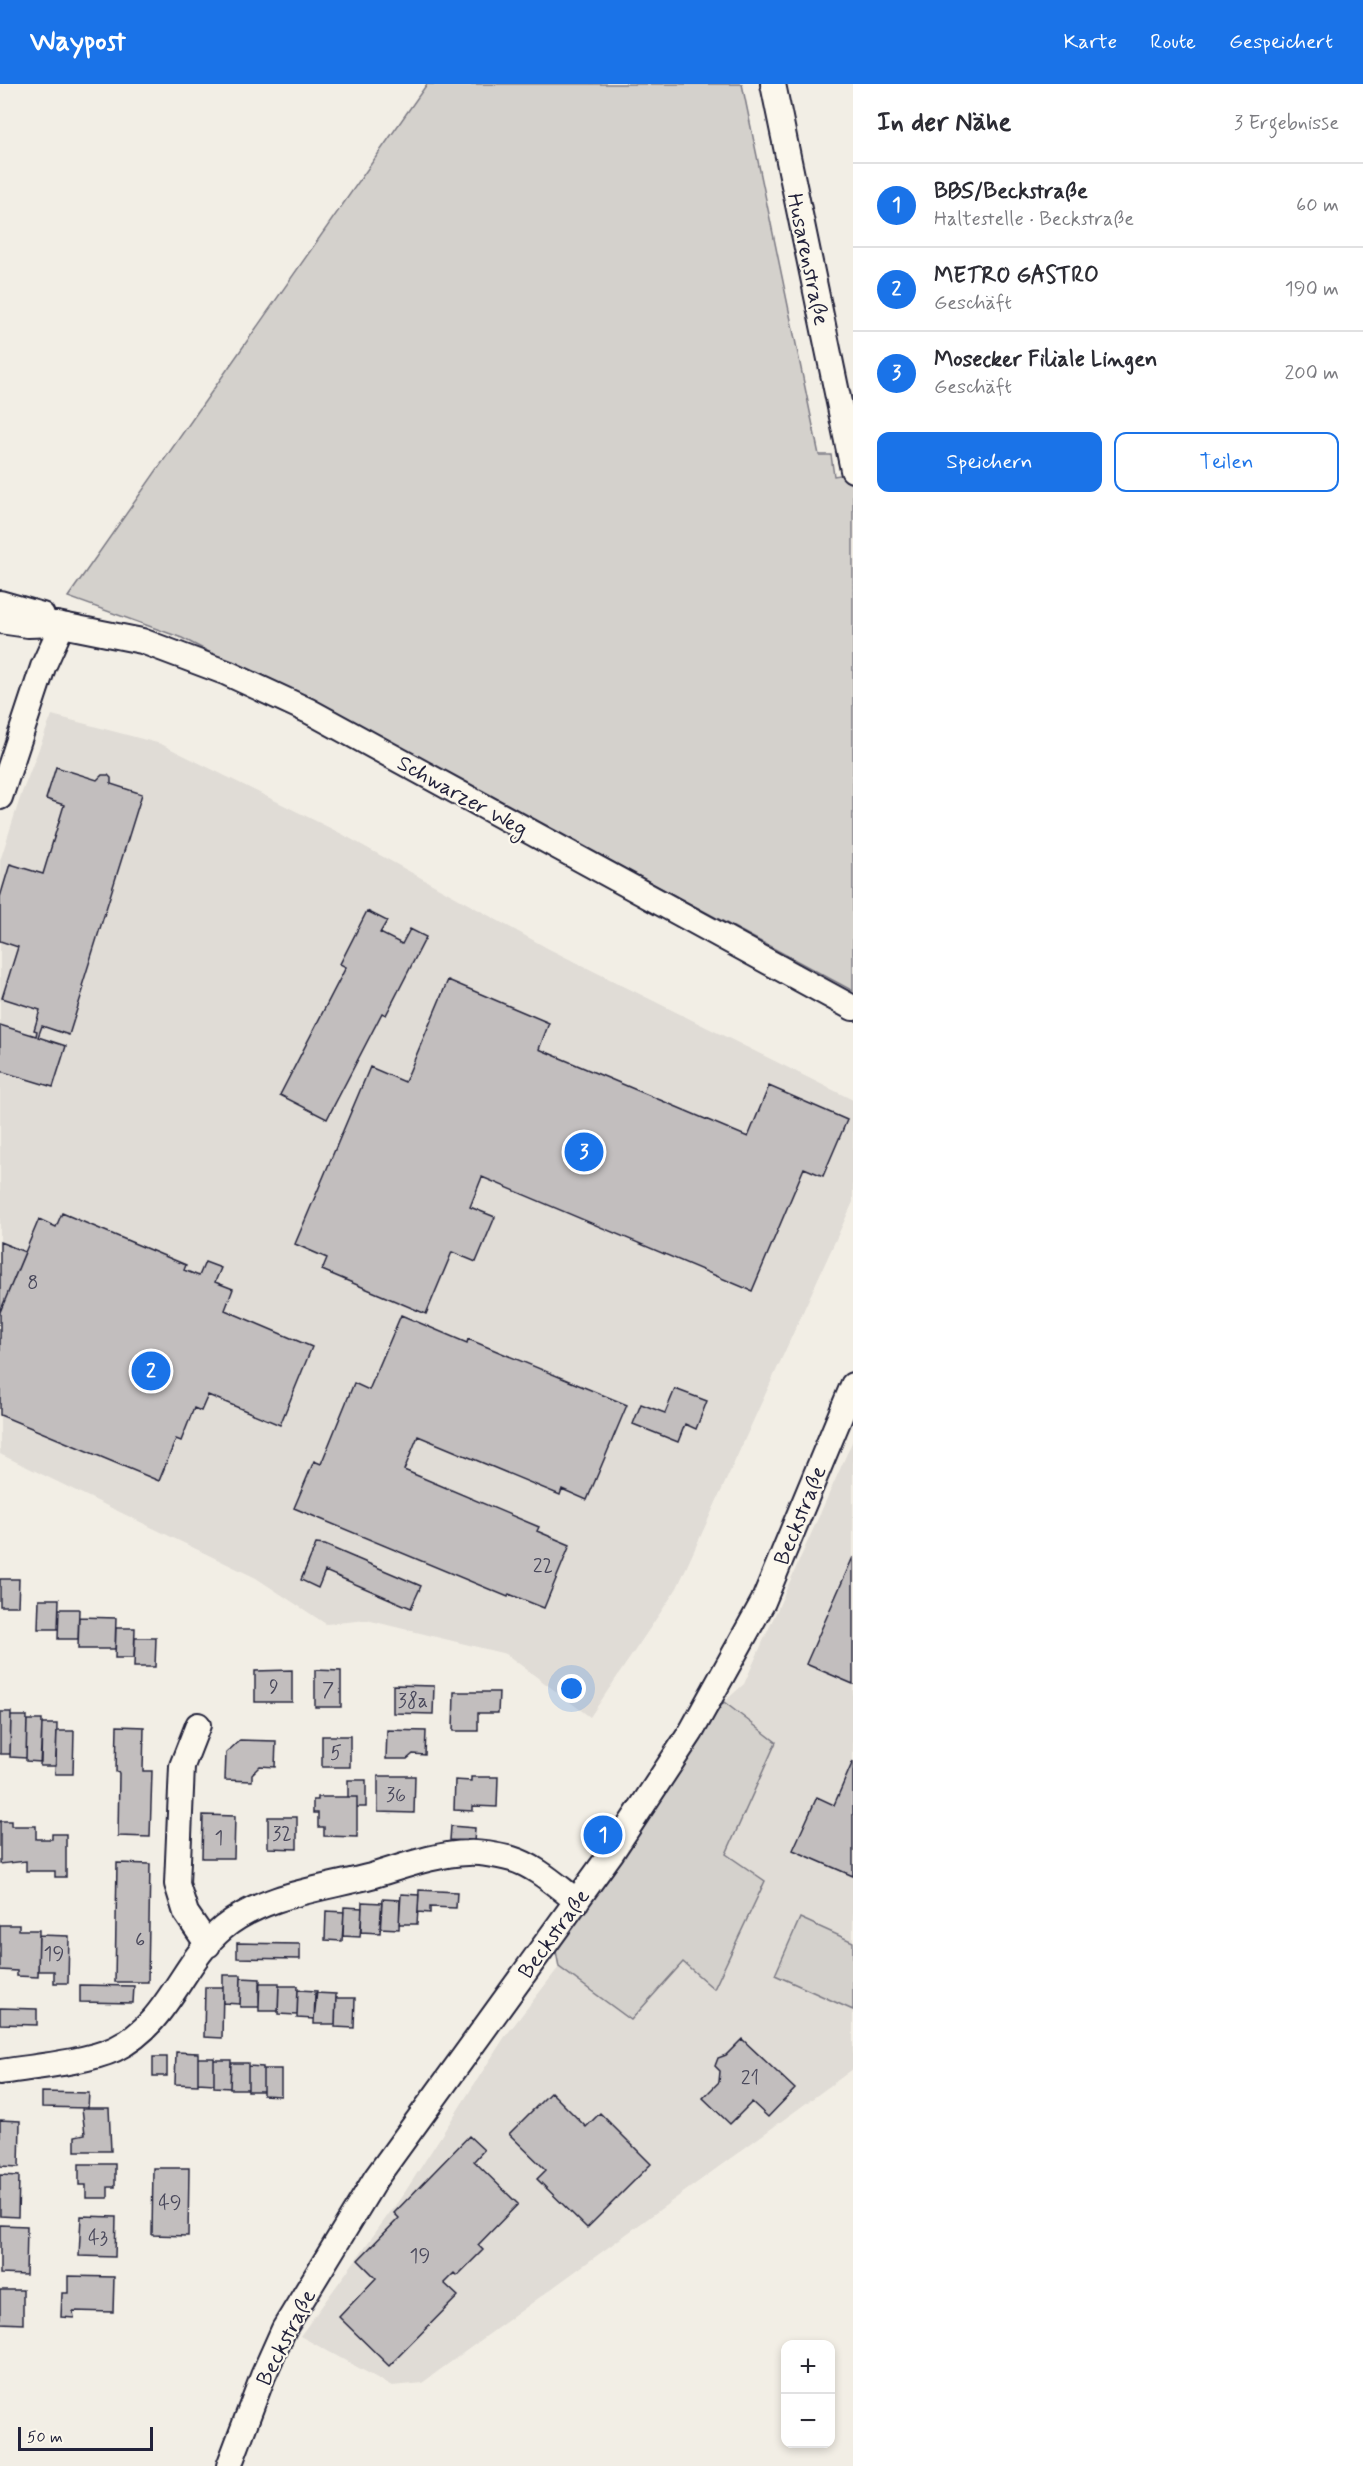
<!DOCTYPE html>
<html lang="de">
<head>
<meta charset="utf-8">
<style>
	:root { --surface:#fff; --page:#f7f7f7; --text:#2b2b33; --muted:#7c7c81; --line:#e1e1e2; --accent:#1a73e8 }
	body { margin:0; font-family:Mynerve,sans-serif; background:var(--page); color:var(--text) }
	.controls { position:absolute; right:18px; bottom:18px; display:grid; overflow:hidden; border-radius:12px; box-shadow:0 3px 9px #0003 }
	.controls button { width:54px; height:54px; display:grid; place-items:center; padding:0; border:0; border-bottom:2px solid var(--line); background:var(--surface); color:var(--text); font:30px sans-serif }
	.scale { position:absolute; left:18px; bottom:15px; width:135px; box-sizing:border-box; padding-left:6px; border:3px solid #22223b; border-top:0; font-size:16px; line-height:21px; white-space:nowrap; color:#22223b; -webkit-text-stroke:4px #fbf7ec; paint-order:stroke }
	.you { position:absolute; left:572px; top:1605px; width:21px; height:21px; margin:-15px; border:4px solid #fff; border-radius:50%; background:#1a73e8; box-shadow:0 0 0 9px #1a73e833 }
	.badge { display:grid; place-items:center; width:39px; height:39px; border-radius:50%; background:var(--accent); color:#fff; font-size:20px; font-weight:700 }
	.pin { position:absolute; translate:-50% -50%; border:3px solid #fff; box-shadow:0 2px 6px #0006 }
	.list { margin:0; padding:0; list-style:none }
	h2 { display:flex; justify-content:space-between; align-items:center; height:78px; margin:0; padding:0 24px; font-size:26px }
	h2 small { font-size:20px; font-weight:400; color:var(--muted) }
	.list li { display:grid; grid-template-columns:39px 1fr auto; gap:18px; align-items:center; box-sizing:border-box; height:84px; padding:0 24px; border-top:2px solid var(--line) }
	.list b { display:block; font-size:22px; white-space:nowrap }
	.list p { margin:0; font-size:20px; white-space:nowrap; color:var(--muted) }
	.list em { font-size:20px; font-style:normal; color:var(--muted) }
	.actions { display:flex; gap:12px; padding:18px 24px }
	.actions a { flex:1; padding:14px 0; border:2px solid var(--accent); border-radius:12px; text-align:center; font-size:21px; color:var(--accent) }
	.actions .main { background:var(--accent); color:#fff }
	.map { position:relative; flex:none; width:853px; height:2382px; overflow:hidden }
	header { display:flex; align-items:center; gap:36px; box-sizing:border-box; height:84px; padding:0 30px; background:var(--accent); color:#fff }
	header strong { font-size:28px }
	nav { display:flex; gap:33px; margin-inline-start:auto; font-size:21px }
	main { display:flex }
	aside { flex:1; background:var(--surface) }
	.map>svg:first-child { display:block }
	.built { fill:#e0dcd6 }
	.green { fill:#d4d1cc; stroke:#7b7a84; stroke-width:1.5 }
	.building { fill:#c2bebe; stroke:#22223b; stroke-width:1.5 }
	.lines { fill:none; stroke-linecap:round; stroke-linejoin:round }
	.minor-casing { stroke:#22223b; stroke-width:28 }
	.minor { stroke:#fbf7ec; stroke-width:24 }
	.labels { text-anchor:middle; stroke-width:4.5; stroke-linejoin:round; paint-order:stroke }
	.number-label { font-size:20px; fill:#4a495c }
	.street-label { font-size:22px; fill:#22223b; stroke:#fbf7ec }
</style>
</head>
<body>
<header>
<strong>Waypost</strong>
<nav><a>Karte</a><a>Route</a><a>Gespeichert</a></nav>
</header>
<main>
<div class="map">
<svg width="853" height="2382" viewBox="0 0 853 2382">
	<rect width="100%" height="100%" fill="#f2eee5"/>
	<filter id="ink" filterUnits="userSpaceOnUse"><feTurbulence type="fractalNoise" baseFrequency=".0167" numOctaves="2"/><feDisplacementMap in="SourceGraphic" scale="12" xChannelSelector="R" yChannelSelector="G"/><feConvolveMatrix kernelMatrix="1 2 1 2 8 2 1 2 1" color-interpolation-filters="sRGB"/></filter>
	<g filter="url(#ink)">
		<path class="built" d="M 52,631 L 161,660 L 342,750 L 549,865 L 853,1016 L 853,1118 L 677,1504 L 590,1633 L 506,1570 L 367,1536 L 326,1540 L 256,1494 L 0,1370 L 0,777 L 21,711 Z
			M 853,1356 L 853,1985 L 422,2299 L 392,2302 L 300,2252 L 405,2108 L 504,1954 L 559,1883 L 631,1936 L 683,1878 L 714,1905 L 726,1770 L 776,1658 L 724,1618 L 744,1600 Z"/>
		<path class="green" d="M 427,0 L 742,0 L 819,371 L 831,371 L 834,392 L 853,389 L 853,907 L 495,715 L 182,554 L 68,513 Z
			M 724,1618 L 776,1658 L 726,1770 L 765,1797 L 714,1905 L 683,1878 L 631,1936 L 559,1883 L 555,1862 Z
			M 800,1834 L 853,1858 L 853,1926 L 775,1891 Z"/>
		<path class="building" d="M 56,683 L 97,696 L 102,691 L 108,691 L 111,694 L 111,700 L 142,710 L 82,902 L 84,903 L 69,951 L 42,942 L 38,953 L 66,962 L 53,1003 L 0,987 L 0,941 L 36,952 L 37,947 L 34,946 L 40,926 L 2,914 L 18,863 L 0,857 L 0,813 L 10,780 L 43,790 L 64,721 L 46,715 Z
			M 367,827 L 387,837 L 380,849 L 402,860 L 410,845 L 426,853 L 386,931 L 382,929 L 327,1035 L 280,1011 L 346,883 L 340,880 Z
			M 448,896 L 549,939 L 539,965 L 748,1053 L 769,1002 L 847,1036 L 823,1092 L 804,1084 L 752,1207 L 482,1093 L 470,1123 L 495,1133 L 476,1178 L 452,1168 L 426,1230 L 322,1186 L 327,1174 L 295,1160 L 370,983 L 405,998 Z
			M 62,1129 L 186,1181 L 184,1186 L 199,1192 L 205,1178 L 221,1184 L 215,1198 L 233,1205 L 225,1226 L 312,1263 L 280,1341 L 208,1311 L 201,1327 L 194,1324 L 181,1357 L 176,1355 L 159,1397 L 0,1331 L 0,1228 L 39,1135 L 56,1143 Z
			M 0,1158 L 25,1168 L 0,1228 Z
			M 401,1231 L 467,1259 L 468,1255 L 627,1321 L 587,1416 L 562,1405 L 560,1411 L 418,1352 L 404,1386 L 539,1443 L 537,1447 L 570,1461 L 544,1524 L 509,1510 L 508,1513 L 294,1424 L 314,1377 L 321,1380 L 354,1299 L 369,1306 Z
			M 675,1305 L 707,1317 L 696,1345 L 685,1340 L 678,1358 L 633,1340 L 641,1320 L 665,1329 Z
			M 316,1460 L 325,1461 L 421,1502 L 411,1524 L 325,1487 L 318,1504 L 301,1496 Z
			M 853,1473 L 853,1600 L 806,1580 Z
			M 0,1495 L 19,1495 L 18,1522 L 0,1522 Z
			M 39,1515 L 59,1515 L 58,1545 L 38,1545 Z
			M 59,1525 L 79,1525 L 78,1555 L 58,1555 Z
			M 79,1533 L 116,1534 L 115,1565 L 78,1565 Z
			M 116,1544 L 135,1544 L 134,1574 L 115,1574 Z
			M 135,1554 L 156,1554 L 155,1583 L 134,1583 Z
			M 292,1586 L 292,1618 L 255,1618 L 255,1587 Z
			M 315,1586 L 341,1587 L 341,1623 L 315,1623 Z
			M 393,1601 L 434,1602 L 433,1630 L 393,1629 Z
			M 454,1608 L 499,1608 L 498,1629 L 478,1629 L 478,1647 L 453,1647 Z
			M 0,1628 L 11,1628 L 10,1670 L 0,1670 Z
			M 11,1632 L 27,1632 L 26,1674 L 10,1673 Z
			M 27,1636 L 42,1636 L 41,1678 L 26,1677 Z
			M 42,1640 L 57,1640 L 56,1682 L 40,1682 Z
			M 117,1642 L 144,1643 L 143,1687 L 152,1687 L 150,1753 L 118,1752 L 119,1689 L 116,1688 Z
			M 387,1646 L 426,1647 L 425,1671 L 413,1670 L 407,1675 L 386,1675 Z
			M 57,1647 L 74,1647 L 73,1690 L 55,1690 Z
			M 322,1652 L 350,1652 L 350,1683 L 322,1683 Z
			M 240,1656 L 276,1657 L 275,1683 L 260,1682 L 252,1690 L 252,1697 L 225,1696 L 226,1669 Z
			M 853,1677 L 853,1792 L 793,1766 L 817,1713 L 834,1721 Z
			M 378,1692 L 415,1692 L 414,1729 L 378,1728 Z
			M 471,1693 L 498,1693 L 497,1723 L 473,1722 L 473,1727 L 454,1726 L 455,1696 L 471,1697 Z
			M 348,1696 L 366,1696 L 366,1723 L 357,1723 L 357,1713 L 348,1713 Z
			M 318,1713 L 357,1713 L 357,1753 L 324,1752 L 324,1743 L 318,1743 L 318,1729 L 313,1729 L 313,1716 L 318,1716 Z
			M 203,1731 L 235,1732 L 234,1774 L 202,1774 Z
			M 268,1733 L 297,1733 L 297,1765 L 268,1764 Z
			M 0,1737 L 11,1737 L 11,1742 L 36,1742 L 36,1755 L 52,1755 L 52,1750 L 66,1750 L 66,1793 L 55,1793 L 55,1787 L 26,1787 L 26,1777 L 0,1780 Z
			M 451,1742 L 475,1744 L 474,1758 L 450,1756 Z
			M 117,1779 L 150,1780 L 148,1898 L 115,1898 Z
			M 419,1806 L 457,1808 L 456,1824 L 430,1823 L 430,1829 L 418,1828 Z
			M 401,1810 L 419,1811 L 417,1840 L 399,1840 Z
			M 382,1815 L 400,1816 L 399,1845 L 380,1844 Z
			M 362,1818 L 382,1819 L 380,1849 L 361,1848 Z
			M 344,1823 L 362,1824 L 360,1853 L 343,1852 Z
			M 326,1827 L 344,1828 L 342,1857 L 325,1856 Z
			M 0,1841 L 19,1841 L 19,1846 L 39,1846 L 38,1893 L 17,1892 L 17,1887 L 0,1886 Z
			M 39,1851 L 69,1852 L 68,1899 L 54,1899 L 54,1887 L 38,1887 Z
			M 237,1859 L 300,1860 L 300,1875 L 237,1874 Z
			M 223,1891 L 241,1891 L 240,1920 L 223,1919 Z
			M 241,1894 L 260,1895 L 259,1923 L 240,1923 Z
			M 259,1899 L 279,1899 L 278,1927 L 259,1927 Z
			M 80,1901 L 134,1902 L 133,1919 L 80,1918 Z
			M 279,1902 L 298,1902 L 297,1931 L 278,1930 Z
			M 205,1903 L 223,1903 L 222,1954 L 204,1953 Z
			M 298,1906 L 317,1907 L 314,1935 L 297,1934 Z
			M 315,1909 L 336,1910 L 335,1940 L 314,1940 Z
			M 336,1914 L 355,1914 L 354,1944 L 335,1943 Z
			M 0,1924 L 37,1925 L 37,1941 L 0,1940 Z
			M 742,1955 L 795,2005 L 768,2033 L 752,2018 L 730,2040 L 703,2014 L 719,1998 L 720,1987 L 715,1982 L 718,1974 L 726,1971 Z
			M 176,1968 L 198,1969 L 198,2001 L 175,2000 Z
			M 153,1973 L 167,1973 L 167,1992 L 153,1992 Z
			M 198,1974 L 214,1974 L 214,2000 L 198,1999 Z
			M 214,1976 L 231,1976 L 230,2004 L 214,2003 Z
			M 231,1979 L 248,1979 L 248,2005 L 230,2005 Z
			M 248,1982 L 263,1983 L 263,2007 L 248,2007 Z
			M 263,1985 L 281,1985 L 281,2012 L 263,2011 Z
			M 42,2008 L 89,2009 L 88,2024 L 42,2023 Z
			M 551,2008 L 586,2043 L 600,2029 L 651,2080 L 587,2144 L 537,2095 L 546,2086 L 509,2050 Z
			M 82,2024 L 109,2024 L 111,2067 L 75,2067 L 75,2052 L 85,2050 Z
			M 0,2036 L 20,2037 L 19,2083 L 0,2082 Z
			M 469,2052 L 484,2066 L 474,2077 L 518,2120 L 478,2161 L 483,2166 L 457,2192 L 454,2189 L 444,2199 L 458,2212 L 389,2282 L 339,2233 L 376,2194 L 358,2176 L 399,2134 L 394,2129 Z
			M 79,2080 L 115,2080 L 115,2103 L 108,2103 L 108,2114 L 86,2114 L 86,2101 L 79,2101 Z
			M 153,2084 L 189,2084 L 188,2152 L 152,2151 Z
			M 0,2091 L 19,2092 L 18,2133 L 0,2132 Z
			M 81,2132 L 116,2133 L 115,2173 L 79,2172 Z
			M 0,2141 L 27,2142 L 26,2191 L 0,2190 Z
			M 68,2192 L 114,2193 L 113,2228 L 73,2227 L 74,2234 L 61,2233 L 62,2209 L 68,2209 Z
			M 0,2206 L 23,2206 L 23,2240 L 0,2239 Z"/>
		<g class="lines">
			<g class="minor-casing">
				<path id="minor" d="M 773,0 L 853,386
					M 0,519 L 42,531
					M 0,537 L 28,541 L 57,540 L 142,557 L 227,589 L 309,627 L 853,924
					M 0,713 L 43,583 L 62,541
					M 198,1641 L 182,1682 L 177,1800 L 186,1829 L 208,1861
					M 0,1988 C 32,1983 87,1978 115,1965 C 169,1939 181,1879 223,1844 C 263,1811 322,1805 371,1792 C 402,1783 435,1770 468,1769 C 481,1768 499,1772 512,1775 C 536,1782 558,1803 577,1817
					M 229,2382 L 263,2292 L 284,2245 L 376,2094 L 612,1768 L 691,1648 L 763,1518 L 853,1301"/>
			</g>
			<use href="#minor" class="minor"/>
		</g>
	</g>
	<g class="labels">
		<g class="number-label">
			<text x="33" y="1205">8</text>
			<text x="543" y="1488">22</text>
			<text x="274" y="1609">9</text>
			<text x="328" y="1612">7</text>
			<text x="413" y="1623">38a</text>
			<text x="336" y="1675">5</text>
			<text x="396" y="1717">36</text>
			<text x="282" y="1756">32</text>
			<text x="219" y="1760">1</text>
			<text x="140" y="1862">6</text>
			<text x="54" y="1876">19</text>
			<text x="750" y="2000">21</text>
			<text x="170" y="2125">49</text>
			<text x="98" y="2160">43</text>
			<text x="420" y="2178">19</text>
		</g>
		<g class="street-label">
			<text transform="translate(809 175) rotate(78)" y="8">Husarenstraße</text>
			<text transform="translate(463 711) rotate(29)" y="8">Schwarzer Weg</text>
			<text transform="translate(799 1431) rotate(-68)" y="8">Beckstraße</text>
			<text transform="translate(553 1849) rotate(-54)" y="8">Beckstraße</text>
			<text transform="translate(285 2253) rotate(-63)" y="8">Beckstraße</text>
		</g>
	</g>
</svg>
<div class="controls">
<button>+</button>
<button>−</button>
</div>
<div class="scale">50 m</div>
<div class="you"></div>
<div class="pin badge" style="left:603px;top:1751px">1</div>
<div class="pin badge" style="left:151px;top:1287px">2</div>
<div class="pin badge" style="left:584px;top:1068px">3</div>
</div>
<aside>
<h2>In der Nähe<small>3 Ergebnisse</small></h2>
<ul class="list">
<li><span class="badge">1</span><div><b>BBS/Beckstraße</b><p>Haltestelle · Beckstraße</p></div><em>60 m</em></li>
<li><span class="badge">2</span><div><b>METRO GASTRO</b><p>Geschäft</p></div><em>190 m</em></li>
<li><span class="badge">3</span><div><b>Mosecker Filiale Lingen</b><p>Geschäft</p></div><em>200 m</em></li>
</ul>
<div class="actions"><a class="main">Speichern</a><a>Teilen</a></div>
</aside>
</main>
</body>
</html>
